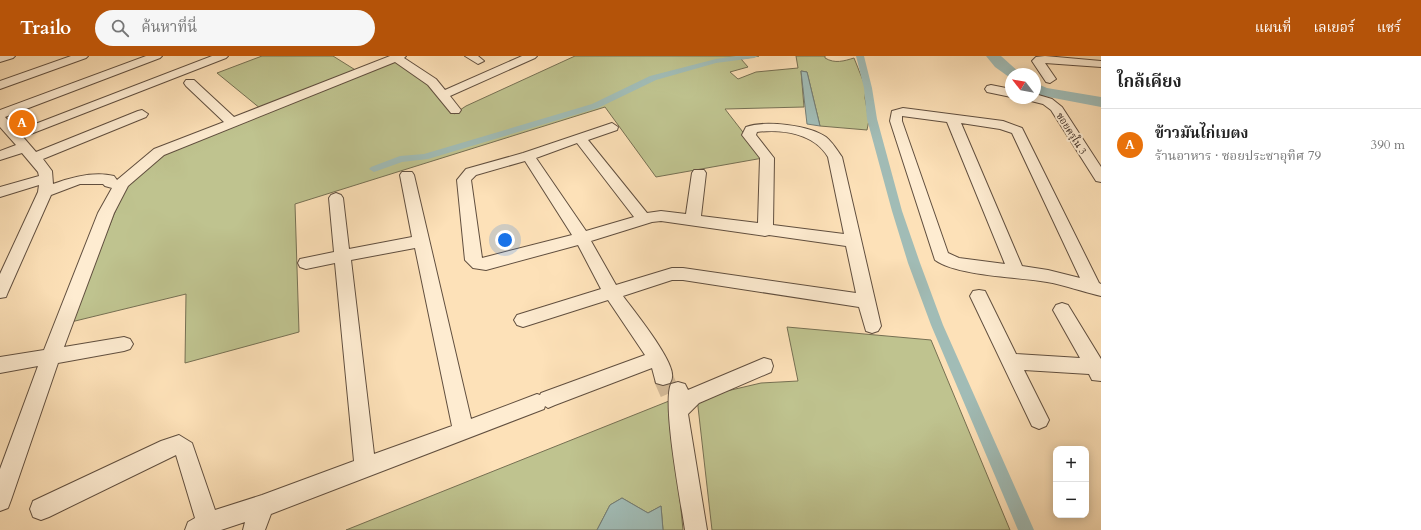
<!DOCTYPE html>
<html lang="th">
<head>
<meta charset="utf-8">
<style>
	:root { --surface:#fff; --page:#f6f6f6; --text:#222; --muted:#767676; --line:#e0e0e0; --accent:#b45309 }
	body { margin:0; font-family:Cardo,"Noto Serif Thai",serif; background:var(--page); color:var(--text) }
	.controls { position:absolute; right:12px; bottom:12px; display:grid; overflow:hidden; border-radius:8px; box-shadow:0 2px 10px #0003 }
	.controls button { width:36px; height:36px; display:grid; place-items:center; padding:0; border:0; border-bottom:1px solid var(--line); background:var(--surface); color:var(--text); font:20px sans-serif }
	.compass { position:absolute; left:1005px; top:12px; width:36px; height:36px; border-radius:50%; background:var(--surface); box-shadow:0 2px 10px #0003; rotate:301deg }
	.you { position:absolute; left:505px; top:184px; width:14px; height:14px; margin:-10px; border:3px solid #fff; border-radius:50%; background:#1a73e8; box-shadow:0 0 0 6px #1a73e833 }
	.badge { display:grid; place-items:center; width:26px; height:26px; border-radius:50%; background:var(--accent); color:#fff; font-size:13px; font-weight:700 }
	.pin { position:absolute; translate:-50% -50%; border:2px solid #fff; box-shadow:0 1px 4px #0006 }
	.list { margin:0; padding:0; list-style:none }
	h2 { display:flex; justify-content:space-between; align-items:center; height:52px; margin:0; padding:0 16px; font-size:17px }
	h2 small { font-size:13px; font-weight:400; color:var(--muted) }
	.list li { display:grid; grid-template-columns:26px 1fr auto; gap:12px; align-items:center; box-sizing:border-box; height:72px; padding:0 16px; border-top:1px solid var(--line) }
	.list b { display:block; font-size:15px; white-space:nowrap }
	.list p { margin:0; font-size:13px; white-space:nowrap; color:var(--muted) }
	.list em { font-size:13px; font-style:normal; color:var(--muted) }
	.icon { flex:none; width:22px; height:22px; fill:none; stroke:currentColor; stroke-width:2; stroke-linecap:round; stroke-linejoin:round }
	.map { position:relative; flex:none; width:1101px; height:474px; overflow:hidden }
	header { display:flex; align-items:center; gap:24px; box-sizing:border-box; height:56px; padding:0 20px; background:var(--accent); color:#fff }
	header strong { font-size:19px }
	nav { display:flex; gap:22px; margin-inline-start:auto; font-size:14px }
	.search { width:280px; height:36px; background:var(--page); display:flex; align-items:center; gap:10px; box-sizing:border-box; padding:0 14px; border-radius:22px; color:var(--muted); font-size:15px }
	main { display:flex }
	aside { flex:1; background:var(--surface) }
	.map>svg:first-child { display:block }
	.green { fill:#bfc38f; stroke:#767053 }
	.water { fill:#a1bcb6; stroke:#737d76 }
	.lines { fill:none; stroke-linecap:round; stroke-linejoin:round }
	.canal { fill:#a1bcb6; fill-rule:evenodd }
	.river { fill:#a1bcb6; fill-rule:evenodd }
	.minor-tunnel { stroke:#d3ba98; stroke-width:20; stroke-dasharray:20 10; stroke-linecap:butt }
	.minor-casing { stroke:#614f3f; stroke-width:2 }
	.minor { fill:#feecd1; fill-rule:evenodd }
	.labels { text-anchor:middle; stroke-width:4; stroke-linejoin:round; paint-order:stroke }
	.far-street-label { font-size:10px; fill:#2d1e17; stroke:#feecd1 }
</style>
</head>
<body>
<header>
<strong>Trailo</strong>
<div class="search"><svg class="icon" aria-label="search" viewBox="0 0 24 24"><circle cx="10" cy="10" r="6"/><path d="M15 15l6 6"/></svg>ค้นหาที่นี่</div>
<nav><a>แผนที่</a><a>เลเยอร์</a><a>แชร์</a></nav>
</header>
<main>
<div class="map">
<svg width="1101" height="474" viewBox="0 0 1101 474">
	<rect width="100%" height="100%" fill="#fde1b8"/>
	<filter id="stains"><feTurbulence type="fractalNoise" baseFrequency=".005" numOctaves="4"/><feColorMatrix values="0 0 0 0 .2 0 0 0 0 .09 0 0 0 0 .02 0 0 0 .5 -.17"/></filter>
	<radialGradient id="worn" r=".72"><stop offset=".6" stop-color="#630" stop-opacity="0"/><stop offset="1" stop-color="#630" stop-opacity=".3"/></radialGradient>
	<path class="green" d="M 262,0 L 333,0 L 357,15 L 261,53 L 217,17 Z
		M 575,0 L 759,0 L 741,3 L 748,11 L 730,16 L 738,23 L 756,16 L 798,12 L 796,0 L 825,0 L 825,2 C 835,8 844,5 854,2 L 866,32 L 865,42 L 869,64 L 867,74 L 820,70 L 807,16 L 801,15 L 804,51 L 725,53 L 763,102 L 656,121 L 605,51 L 295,148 L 299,276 L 185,307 L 186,238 L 71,266 L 123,136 L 132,125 L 165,97 L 395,4 L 427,27 L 454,58 L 466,50 Z
		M 787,271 L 931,284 L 1010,474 L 712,474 L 697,342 L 761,327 L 798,325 Z
		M 669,345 L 674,381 L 683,474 L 663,474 L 661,450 L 648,457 L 622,442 L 610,449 L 597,474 L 346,474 Z"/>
	<path class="water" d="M 801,15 L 807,16 L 820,70 L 807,68 Z
		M 622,442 L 648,457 L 661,450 L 663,474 L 597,474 L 610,449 Z"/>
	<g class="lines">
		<path class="canal" d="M 736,0 L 758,0 L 754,2 L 716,7 L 656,24 L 598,52 L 428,103 L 402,106 L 374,116 L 369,113 L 371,111 L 400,100 L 424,98 L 592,48 L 650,20 L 716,3 Z
			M 856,0 L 864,0 L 872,32 L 877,63 L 902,155 L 920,207 L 943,269 L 1034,474 L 1018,474 L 931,269 L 908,207 L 892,155 L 867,63 L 864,32 Z"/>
		<path class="river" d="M 986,0 L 1001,0 L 1021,18 L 1011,18 L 1011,22 L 1009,21 L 995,11 Z
			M 1035,27 L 1047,32 L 1101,41 L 1101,51 L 1038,39 L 1035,37 Z"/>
		<path class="minor-tunnel" d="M 663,321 L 670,337"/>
		<g class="minor-casing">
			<path id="minor" d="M 0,0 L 15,0 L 13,2 L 0,6 Z
				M 71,0 L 88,0 L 86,2 L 0,33 L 0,25 Z
				M 146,0 L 162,0 L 160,2 L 5,61 L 17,75 L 212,0 L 228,0 L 226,2 L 23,81 L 36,96 L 138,55 L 142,54 L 148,58 L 146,61 L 43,103 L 52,115 L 53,128 C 72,121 94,115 114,120 L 117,124 L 154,93 L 224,66 L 186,30 L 184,27 L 186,24 L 194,24 L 234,61 L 390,0 L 406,0 L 404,2 L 436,23 L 445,34 L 522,0 L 537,0 L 535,2 L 450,40 L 461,54 L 459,57 L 451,57 L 428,29 L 395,6 L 164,99 L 128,130 L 114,157 L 64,291 L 124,281 L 130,283 L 133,288 L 130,293 L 124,295 L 58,307 L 11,444 L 8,452 L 0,455 L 0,413 L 38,310 L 0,317 L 0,301 L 44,294 L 98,157 L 112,132 L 105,130 L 103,128 L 80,128 L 51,139 L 8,236 L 6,241 L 0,242 L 0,218 L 38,136 L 39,129 L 0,141 L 0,131 L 39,120 L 38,116 L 22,97 L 0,104 L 0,95 L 16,89 L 0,71 L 0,54 Z
				M 465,0 L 478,0 L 484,5 L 478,8 Z
				M 1045,0 L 1101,5 L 1101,11 L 1045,7 L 1056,23 L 1050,27 L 1046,26 L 1032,5 L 1036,1 Z
				M 991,29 L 1011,33 L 1011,41 L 987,36 L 985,33 L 987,30 Z
				M 1035,38 L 1052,43 L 1062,51 L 1101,111 L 1101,126 L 1096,125 L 1051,54 L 1043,48 L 1031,45 L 1029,42 L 1035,42 Z
				M 903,52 L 1003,65 L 1022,72 L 1099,227 L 1101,228 L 1101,240 C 1083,236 1065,229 1047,226 C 1018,221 957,220 935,204 L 890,65 L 892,55 ZM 902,60 L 947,66 L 1005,208 L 959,202 L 948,197 L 902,65 ZM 961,67 L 1000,73 L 1012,77 L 1080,222 L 1048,214 L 1022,210 Z
				M 612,67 L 618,71 L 617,74 L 588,84 L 647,157 L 661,155 L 686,158 L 692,117 L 694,114 L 704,114 L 706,117 L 701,160 L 758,167 L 760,102 L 742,79 L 746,71 C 765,64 809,69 826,81 C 833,87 837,94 842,101 L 881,270 L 878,275 L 872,277 L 866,275 L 859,251 L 683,224 L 672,224 L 623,240 C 633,254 675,305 672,321 C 672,323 671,325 670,327 L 663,329 L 656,327 L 652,312 L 555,349 L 548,352 L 545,350 L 544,353 L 271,458 L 265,474 L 243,474 L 245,466 L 221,474 L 185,474 L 188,466 L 195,462 L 176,399 L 49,461 L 41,464 L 33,461 L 30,453 L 33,445 L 161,385 L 179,379 L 192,387 L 215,454 L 262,439 L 354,405 L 335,207 L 306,213 L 300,211 L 298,207 L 300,203 L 334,196 L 329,142 L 331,139 L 336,137 L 341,139 L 343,142 L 349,193 L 412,181 L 400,119 L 402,116 L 412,116 L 414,119 L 471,363 L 537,338 L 540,339 L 541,337 L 645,299 L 608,244 L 523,271 L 517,269 L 514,264 L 517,259 L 601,233 L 578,189 L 486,214 L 473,212 L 465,204 L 457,124 L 466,113 L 523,97 ZM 757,76 C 782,73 814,77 828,101 L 844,178 L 773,169 L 774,102 L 756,79 ZM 577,87 L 634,161 L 586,175 L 536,102 ZM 525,105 L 572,179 L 482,202 L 471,124 L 476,119 ZM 661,165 L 765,180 L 769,179 L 846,190 L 856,237 L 683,212 L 672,212 L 616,229 L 591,185 L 652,166 ZM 415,192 L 452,370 L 374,398 L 351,204 Z
				M 979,234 L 985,235 L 1016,298 L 1080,302 L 1053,254 L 1056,249 L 1062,247 L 1068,249 L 1101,303 L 1101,325 L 1092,324 L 1089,318 L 1024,314 L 1049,364 L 1046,370 L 1039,373 L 1032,370 L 970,240 L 973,235 Z
				M 764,302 L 771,304 L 773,310 L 771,316 L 699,347 L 688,358 L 707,474 L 685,474 C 681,447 662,348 671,328 L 678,326 L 685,328 L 688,334 Z"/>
		</g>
		<use href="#minor" class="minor"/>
	</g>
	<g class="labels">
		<g class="far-street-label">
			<text transform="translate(1072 77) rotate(58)" y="4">ซอยครุใน 3</text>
		</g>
	</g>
	<rect width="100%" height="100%" filter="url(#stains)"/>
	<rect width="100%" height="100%" fill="url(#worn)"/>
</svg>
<div class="controls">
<button>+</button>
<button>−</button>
</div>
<svg class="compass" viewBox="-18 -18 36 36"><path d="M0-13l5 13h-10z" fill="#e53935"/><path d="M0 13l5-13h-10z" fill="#767676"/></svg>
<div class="you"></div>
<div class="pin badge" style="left:22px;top:67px;background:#e8710a">A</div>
</div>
<aside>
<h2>ใกล้เคียง<small></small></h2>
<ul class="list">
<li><span class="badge" style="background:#e8710a">A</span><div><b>ข้าวมันไก่เบตง</b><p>ร้านอาหาร · ซอยประชาอุทิศ 79</p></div><em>390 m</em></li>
</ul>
</aside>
</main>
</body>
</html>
